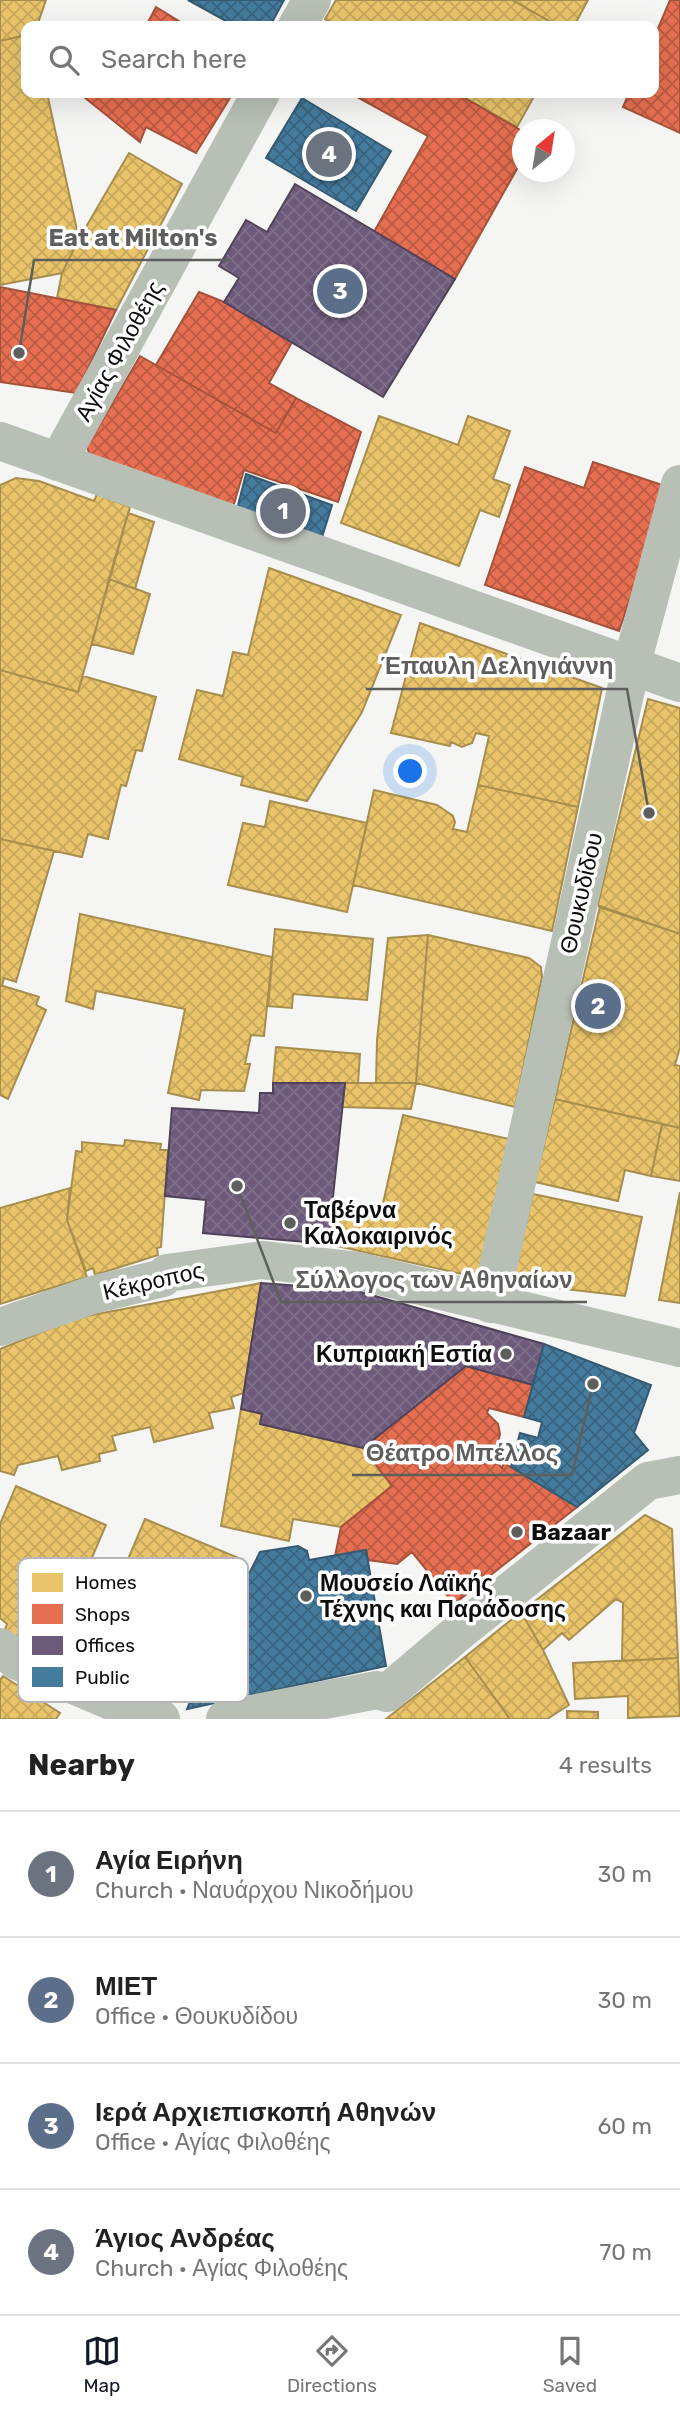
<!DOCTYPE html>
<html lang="en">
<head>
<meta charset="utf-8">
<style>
	:root { --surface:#fff; --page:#f2f2f2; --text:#222; --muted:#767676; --line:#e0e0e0; --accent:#111827 }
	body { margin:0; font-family:Rubik,sans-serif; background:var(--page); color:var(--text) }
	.compass { position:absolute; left:512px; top:119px; width:63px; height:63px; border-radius:50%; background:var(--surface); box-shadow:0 7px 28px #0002; rotate:30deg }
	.you { position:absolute; left:411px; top:772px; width:24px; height:24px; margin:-18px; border:5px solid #fff; border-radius:50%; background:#1a73e8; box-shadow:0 0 0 10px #1a73e833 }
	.badge { display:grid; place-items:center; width:46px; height:46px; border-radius:50%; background:var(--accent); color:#fff; font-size:23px; font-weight:700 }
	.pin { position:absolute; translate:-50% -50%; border:4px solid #fff; box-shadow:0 2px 7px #0006 }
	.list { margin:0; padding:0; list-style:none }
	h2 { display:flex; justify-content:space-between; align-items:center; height:91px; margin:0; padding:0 28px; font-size:30px }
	h2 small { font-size:23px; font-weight:400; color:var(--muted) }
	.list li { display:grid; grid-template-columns:46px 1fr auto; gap:21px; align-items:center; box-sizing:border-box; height:126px; padding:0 28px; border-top:2px solid var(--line) }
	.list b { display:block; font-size:26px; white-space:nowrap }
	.list p { margin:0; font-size:23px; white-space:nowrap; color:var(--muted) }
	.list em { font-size:23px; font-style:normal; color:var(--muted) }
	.icon { flex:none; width:38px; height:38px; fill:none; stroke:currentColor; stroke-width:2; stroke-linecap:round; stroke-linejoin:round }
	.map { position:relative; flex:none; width:680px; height:1719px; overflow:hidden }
	.search { position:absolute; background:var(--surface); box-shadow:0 7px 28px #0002; left:21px; right:21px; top:21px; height:77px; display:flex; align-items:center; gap:18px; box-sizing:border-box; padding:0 24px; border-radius:14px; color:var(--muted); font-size:26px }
	.sheet { height:595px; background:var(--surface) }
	nav { display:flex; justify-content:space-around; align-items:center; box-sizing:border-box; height:98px; border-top:2px solid var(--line); background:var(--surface); font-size:19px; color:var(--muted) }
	nav a { display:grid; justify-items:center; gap:4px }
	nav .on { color:var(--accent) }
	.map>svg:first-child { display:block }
	.homes { fill:url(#homes-cross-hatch); stroke:#a78d4e; stroke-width:2 }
	.shops { fill:url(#shops-cross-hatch); stroke:#a5523c; stroke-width:2 }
	.offices { fill:url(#offices-cross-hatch); stroke:#504259; stroke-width:2 }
	.public { fill:url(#public-cross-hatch); stroke:#345a72; stroke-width:2 }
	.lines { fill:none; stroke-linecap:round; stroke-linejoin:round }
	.minor { stroke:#b8bfb4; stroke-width:38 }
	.poi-dot { fill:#5e5f5d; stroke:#fff; stroke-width:2.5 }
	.labels { text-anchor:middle; stroke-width:7; stroke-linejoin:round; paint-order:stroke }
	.street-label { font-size:23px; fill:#0c0d0c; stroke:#fff }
	.poi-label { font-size:23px; font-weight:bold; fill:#0c0d0c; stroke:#fff; text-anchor:start }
	.key { fill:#fff; stroke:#b6b6b6; stroke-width:2 }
	.key-label { font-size:19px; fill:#0c0d0c }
	.leader { fill:none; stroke:#5e5f5d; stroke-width:2.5 }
	.callout-dot { fill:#5e5f5d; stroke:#fff; stroke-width:2.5 }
	.callout-label { font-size:24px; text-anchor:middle; font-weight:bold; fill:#5e5f5d; stroke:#fff; stroke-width:7; stroke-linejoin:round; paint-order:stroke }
</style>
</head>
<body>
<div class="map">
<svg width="680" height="1719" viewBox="0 0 680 1719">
	<defs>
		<pattern id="homes-cross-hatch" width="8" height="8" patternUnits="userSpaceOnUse" patternTransform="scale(1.75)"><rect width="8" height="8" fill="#e9c46a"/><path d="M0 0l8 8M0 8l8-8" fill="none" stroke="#c7a75b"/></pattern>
		<pattern id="shops-cross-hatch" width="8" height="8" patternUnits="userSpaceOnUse" patternTransform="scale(1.75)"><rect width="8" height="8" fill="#e76f51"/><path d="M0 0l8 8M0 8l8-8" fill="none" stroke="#ba5a42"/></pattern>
		<pattern id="offices-cross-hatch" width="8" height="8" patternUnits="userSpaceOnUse" patternTransform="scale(1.75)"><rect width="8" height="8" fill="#6d597a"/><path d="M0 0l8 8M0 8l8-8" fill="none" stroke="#7f7089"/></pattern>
		<pattern id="public-cross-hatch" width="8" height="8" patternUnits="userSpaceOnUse" patternTransform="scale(1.75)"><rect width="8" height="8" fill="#457b9d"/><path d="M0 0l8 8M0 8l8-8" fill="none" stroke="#38637e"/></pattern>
	</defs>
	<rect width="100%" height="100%" fill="#f5f6f4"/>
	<path class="homes" d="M 0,0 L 46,0 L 37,26 L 26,26 L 26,35 L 0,41 Z
		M 336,0 L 512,0 L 558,26 L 338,26 L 325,19 Z
		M 512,0 L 588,0 L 574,26 L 558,26 Z
		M 26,35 L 26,93 L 47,93 L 79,239 L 62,273 L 0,285 L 0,41 Z
		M 456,93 L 536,93 L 517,127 Z
		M 129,153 L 182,184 L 116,310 L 57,298 L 62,273 L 79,239 Z
		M 379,416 L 458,445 L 468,416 L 510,431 L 493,479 L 510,485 L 499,517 L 480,510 L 459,566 L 341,523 Z
		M 16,478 L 39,481 L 94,501 L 97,494 L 130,507 L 78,692 L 0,670 L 0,485 Z
		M 128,513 L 154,522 L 135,589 L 109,579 Z
		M 269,568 L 401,615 L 362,712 L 307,801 L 241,785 L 243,777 L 179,759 L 197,690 L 223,696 L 233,652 L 248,655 Z
		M 109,579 L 150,594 L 133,654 L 92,644 Z
		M 420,623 L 602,688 L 578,807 L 478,785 L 489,736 L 476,733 L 472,743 L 462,747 L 451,742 L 450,746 L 391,733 Z
		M 0,670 L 78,692 L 83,676 L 156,697 L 142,751 L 136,750 L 126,786 L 121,785 L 108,839 L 88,834 L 82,857 L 0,839 Z
		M 648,699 L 680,708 L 680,934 L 599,907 L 598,904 Z
		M 478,785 L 578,807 L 552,931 L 353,885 L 374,790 L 437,805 L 453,816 L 455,822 L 453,829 L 467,832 Z
		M 270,801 L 367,823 L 347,912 L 228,885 L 243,823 L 265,827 Z
		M 0,839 L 54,851 L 16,982 L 4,978 L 2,986 L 0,985 Z
		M 600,906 L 680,934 L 680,1047 L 675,1065 L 680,1066 L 680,1128 L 555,1099 Z
		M 80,914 L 272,957 L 264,1036 L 251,1035 L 245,1064 L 250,1064 L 244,1091 L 201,1090 L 199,1100 L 168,1093 L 185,1009 L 96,991 L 93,1009 L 66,1001 Z
		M 275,929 L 373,939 L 367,1000 L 293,994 L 292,1008 L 268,1006 Z
		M 428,935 L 416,1083 L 376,1083 L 377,1040 L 388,938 Z
		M 428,935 L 529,958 L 541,967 L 542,977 L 515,1107 L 416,1083 Z
		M 0,985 L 39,997 L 36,1005 L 46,1010 L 8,1099 L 0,1095 Z
		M 276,1047 L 360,1054 L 358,1083 L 273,1083 Z
		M 345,1083 L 416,1083 L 411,1109 L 342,1107 Z
		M 555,1099 L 662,1124 L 651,1176 L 625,1170 L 618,1201 L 535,1182 Z
		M 403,1115 L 509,1139 L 480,1278 L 328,1244 L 332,1201 L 381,1212 Z
		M 662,1124 L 680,1128 L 680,1181 L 651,1176 Z
		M 125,1140 L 161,1144 L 160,1150 L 168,1150 L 161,1247 L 157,1248 L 158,1255 L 95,1275 L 93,1268 L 86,1271 L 67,1220 L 76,1151 L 82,1152 L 82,1142 L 124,1146 Z
		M 70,1188 L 67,1220 L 87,1277 L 0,1304 L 0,1208 Z
		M 680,1192 L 680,1303 L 659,1300 Z
		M 533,1194 L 642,1217 L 625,1296 L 512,1283 Z
		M 261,1283 L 244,1393 L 231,1397 L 234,1408 L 209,1413 L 213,1428 L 154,1442 L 150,1427 L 112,1436 L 116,1450 L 99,1454 L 100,1461 L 62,1470 L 58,1456 L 18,1465 L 14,1475 L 0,1471 L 0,1349 L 76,1318 Z
		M 241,1409 L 262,1414 L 260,1424 L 363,1448 L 392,1486 L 341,1527 L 293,1519 L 289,1541 L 221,1526 Z
		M 16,1486 L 106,1525 L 84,1576 L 101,1583 L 73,1647 L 35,1634 L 31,1645 L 3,1635 L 7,1624 L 0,1618 L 0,1524 Z
		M 645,1515 L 672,1529 L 678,1658 L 622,1661 L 623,1603 L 616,1599 L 569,1640 L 562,1633 L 543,1650 L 521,1612 Z
		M 145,1519 L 241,1559 L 229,1587 L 218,1583 L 206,1613 L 192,1607 L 190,1612 L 181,1608 L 178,1617 L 219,1633 L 194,1694 L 136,1669 L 132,1677 L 78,1653 L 80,1645 L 87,1644 L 122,1563 L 126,1564 Z
		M 521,1612 L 543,1650 L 569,1705 L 547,1719 L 510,1719 L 465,1657 Z
		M 465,1657 L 510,1719 L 386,1719 Z
		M 678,1658 L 680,1716 L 628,1718 L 628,1696 L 575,1699 L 573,1663 Z
		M 3,1676 L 60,1713 L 56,1719 L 0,1719 L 0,1680 Z
		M 567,1711 L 598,1712 L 598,1719 L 567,1719 Z"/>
	<path class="shops" d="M 670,0 L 680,0 L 680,133 L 623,107 L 629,93 L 654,93 L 654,38 Z
		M 156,7 L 187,26 L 146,26 Z
		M 79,93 L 233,93 L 196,153 L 146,127 L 140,142 Z
		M 350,93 L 456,93 L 522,131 L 522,160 L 455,279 L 374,232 L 428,136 Z
		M 0,287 L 116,310 L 76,393 L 0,382 Z
		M 199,292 L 224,302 L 292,342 L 269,383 L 296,398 L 276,433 L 156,365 Z
		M 140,356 L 276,433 L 296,398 L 361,432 L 338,502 L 244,470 L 231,514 L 94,467 L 87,447 Z
		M 593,462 L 668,487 L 619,631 L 485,585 L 525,467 L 584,488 Z
		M 466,1366 L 533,1385 L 524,1417 L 489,1408 L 487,1413 L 498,1424 L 500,1434 L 498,1443 L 488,1453 L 502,1468 L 504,1463 L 577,1507 L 454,1604 L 412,1552 L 397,1564 L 368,1560 L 366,1550 L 335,1556 L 341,1527 L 392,1486 L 363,1448 Z"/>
	<path class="offices" d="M 295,184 L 455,279 L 383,397 L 224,302 L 239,278 L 219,266 L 246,220 L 267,232 Z
		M 273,1083 L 345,1083 L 328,1244 L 203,1233 L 206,1200 L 165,1196 L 172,1108 L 259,1113 L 260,1093 L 273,1093 Z
		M 261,1283 L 354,1290 L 544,1344 L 533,1385 L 466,1366 L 363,1448 L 260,1424 L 262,1414 L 241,1409 Z"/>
	<path class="public" d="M 188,0 L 284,0 L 270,26 L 235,26 Z
		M 302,98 L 391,151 L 356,211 L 266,158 Z
		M 246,474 L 332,505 L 319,547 L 235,517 Z
		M 544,1344 L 651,1385 L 634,1433 L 648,1450 L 577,1507 L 511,1467 L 520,1433 L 538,1438 L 542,1422 L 524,1417 Z
		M 298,1546 L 307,1551 L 309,1560 L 366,1550 L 386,1666 L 187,1709 L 219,1633 L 260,1552 Z"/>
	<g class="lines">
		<path class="minor" d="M 297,26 L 312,0
			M 0,441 L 680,683
			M 58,462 L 261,93
			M 490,1304 L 631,667 L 680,484
			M 0,1327 L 92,1295 L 163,1278 L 167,1273 L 262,1260 L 358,1271 L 680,1348
			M 0,1647 L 17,1661 L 125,1707 L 161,1719
			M 225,1719 L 377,1690 L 387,1693 L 460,1631 L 648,1481 L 680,1475"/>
	</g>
	<g class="poi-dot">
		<circle cx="290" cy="1223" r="7"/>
		<circle cx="506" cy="1354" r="7"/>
		<circle cx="517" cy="1532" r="7"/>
		<circle cx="306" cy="1596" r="7"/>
	</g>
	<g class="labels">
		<g class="street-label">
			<text transform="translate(119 351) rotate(-61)" y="8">Αγίας Φιλοθέης</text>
			<text transform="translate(581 893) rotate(-77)" y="8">Θουκυδίδου</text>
			<text transform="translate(153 1281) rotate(-13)" y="8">Κέκροπος</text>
		</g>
		<g class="poi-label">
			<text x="304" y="1218">Ταβέρνα<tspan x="304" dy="26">Καλοκαιρινός</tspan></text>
			<text x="492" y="1362" text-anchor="end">Κυπριακή Εστία</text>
			<text x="531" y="1540">Bazaar</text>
			<text x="320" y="1591">Μουσείο Λαϊκής<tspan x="320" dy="26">Τέχνης και Παράδοσης</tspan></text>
		</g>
	</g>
	<rect x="18" y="1558" width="230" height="144" rx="10" class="key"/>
	<rect x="32" y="1573" width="31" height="19" fill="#e9c46a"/>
	<rect x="32" y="1604" width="31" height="20" fill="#e76f51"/>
	<rect x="32" y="1636" width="31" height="19" fill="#6d597a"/>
	<rect x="32" y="1667" width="31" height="20" fill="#457b9d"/>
	<g class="key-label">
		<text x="75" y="1589">Homes</text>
		<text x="75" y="1621">Shops</text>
		<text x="75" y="1652">Offices</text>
		<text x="75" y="1684">Public</text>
	</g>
	<path class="leader" d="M19 353L34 260H231M649 813L627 689H366M237 1186L281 1302H587M593 1384L572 1475H352"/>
	<g class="callout-dot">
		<circle cx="19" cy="353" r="7"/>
		<circle cx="649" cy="813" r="7"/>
		<circle cx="237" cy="1186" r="7"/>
		<circle cx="593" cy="1384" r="7"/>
	</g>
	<g class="callout-label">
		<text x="133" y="246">Eat at Milton's</text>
		<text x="497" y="674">Έπαυλη Δεληγιάννη</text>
		<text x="434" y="1288">Σύλλογος των Αθηναίων</text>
		<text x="462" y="1461">Θέατρο Μπέλλος</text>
	</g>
</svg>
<svg class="compass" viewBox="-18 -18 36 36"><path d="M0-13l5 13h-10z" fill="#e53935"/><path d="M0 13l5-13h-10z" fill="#767676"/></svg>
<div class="you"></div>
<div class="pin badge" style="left:283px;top:511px;background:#6b7280">1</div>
<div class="pin badge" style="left:598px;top:1006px;background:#5c6f8a">2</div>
<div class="pin badge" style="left:340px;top:291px;background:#5c6f8a">3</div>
<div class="pin badge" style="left:329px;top:154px;background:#6b7280">4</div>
<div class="search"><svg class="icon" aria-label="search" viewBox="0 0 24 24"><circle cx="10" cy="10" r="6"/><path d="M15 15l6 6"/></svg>Search here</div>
</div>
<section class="sheet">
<h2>Nearby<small>4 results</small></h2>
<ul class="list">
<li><span class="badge" style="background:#6b7280">1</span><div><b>Αγία Ειρήνη</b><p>Church · Ναυάρχου Νικοδήμου</p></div><em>30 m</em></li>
<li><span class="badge" style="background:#5c6f8a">2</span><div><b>ΜΙΕΤ</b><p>Office · Θουκυδίδου</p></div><em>30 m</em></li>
<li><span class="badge" style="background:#5c6f8a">3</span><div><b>Ιερά Αρχιεπισκοπή Αθηνών</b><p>Office · Αγίας Φιλοθέης</p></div><em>60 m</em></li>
<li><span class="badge" style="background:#6b7280">4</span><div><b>Άγιος Ανδρέας</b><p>Church · Αγίας Φιλοθέης</p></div><em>70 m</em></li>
</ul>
</section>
<nav>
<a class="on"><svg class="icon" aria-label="map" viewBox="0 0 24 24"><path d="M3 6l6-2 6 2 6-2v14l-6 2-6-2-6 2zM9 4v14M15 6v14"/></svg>Map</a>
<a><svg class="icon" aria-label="directions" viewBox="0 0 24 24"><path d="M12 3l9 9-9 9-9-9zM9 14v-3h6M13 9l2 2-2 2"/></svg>Directions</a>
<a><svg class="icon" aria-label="saved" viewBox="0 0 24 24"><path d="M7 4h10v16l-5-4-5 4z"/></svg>Saved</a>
</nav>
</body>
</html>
